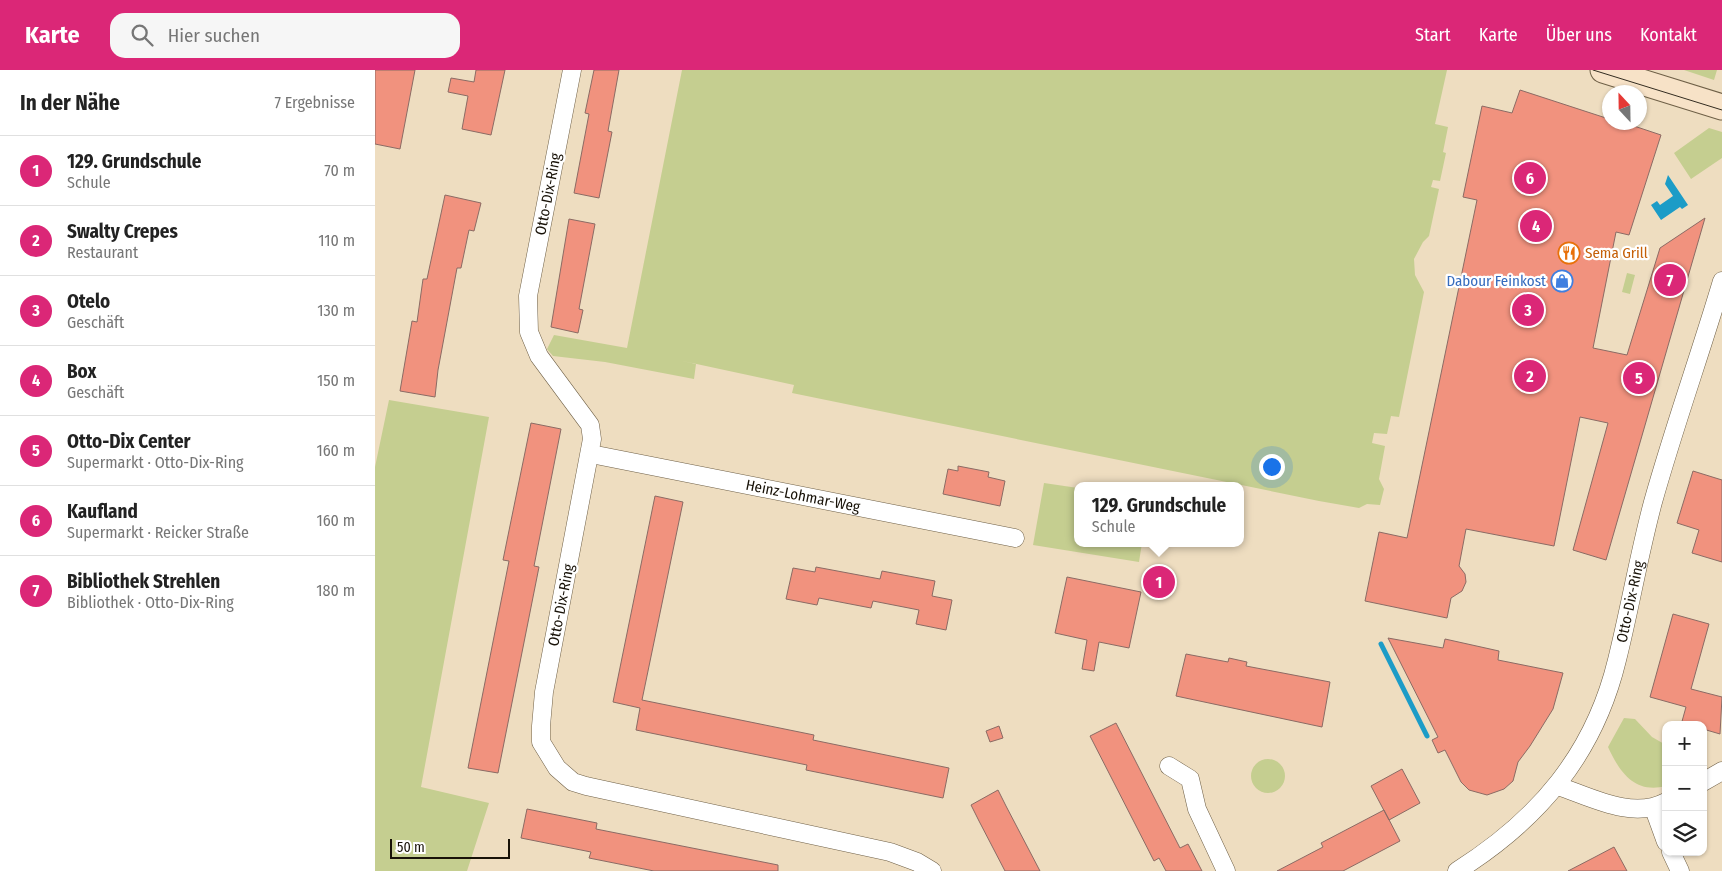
<!DOCTYPE html>
<html lang="de">
<head>
<meta charset="utf-8">
<style>
	:root { --surface:#fff; --page:#f6f6f6; --text:#222; --muted:#767676; --line:#e0e0e0; --accent:#db2777 }
	body { margin:0; font-family:"Fira Sans Condensed",sans-serif; background:var(--page); color:var(--text) }
	.controls { position:absolute; right:15px; bottom:15px; display:grid; overflow:hidden; border-radius:10px; box-shadow:0 1px 4px #0004 }
	.controls button { width:45px; height:45px; display:grid; place-items:center; padding:0; border:0; border-bottom:1px solid var(--line); background:var(--surface); color:var(--text); font:25px sans-serif }
	.compass { position:absolute; left:1227px; top:15px; width:45px; height:45px; border-radius:50%; background:var(--surface); box-shadow:0 1px 4px #0004; rotate:338deg }
	.scale { position:absolute; left:15px; bottom:12px; width:120px; box-sizing:border-box; padding-left:5px; border:2px solid #181208; border-top:0; font-size:14px; line-height:18px; white-space:nowrap; color:#181208; -webkit-text-stroke:4px #fff; paint-order:stroke }
	.you { position:absolute; left:896px; top:396px; width:18px; height:18px; margin:-12px; border:4px solid #fff; border-radius:50%; background:#1a73e8; box-shadow:0 0 0 8px #1a73e833 }
	.badge { display:grid; place-items:center; width:32px; height:32px; border-radius:50%; background:var(--accent); color:#fff; font-size:16px; font-weight:700 }
	.pin { position:absolute; translate:-50% -50%; border:2px solid #fff; box-shadow:0 1px 5px #0006 }
	.popup { position:absolute; left:699px; top:412px; width:170px; height:65px; box-sizing:border-box; display:grid; place-content:center; border-radius:10px; background:var(--surface); filter:drop-shadow(0 1px 4px #0005); font-size:16px; white-space:nowrap; color:var(--muted) }
	.popup b { font-size:19px; color:var(--text) }
	.popup::after { content:''; position:absolute; left:50%; top:100%; margin-left:-10px; border:10px solid transparent; border-top-color:var(--surface) }
	.list { margin:0; padding:0; list-style:none }
	h2 { display:flex; justify-content:space-between; align-items:center; height:65px; margin:0; padding:0 20px; font-size:21px }
	h2 small { font-size:16px; font-weight:400; color:var(--muted) }
	.list li { display:grid; grid-template-columns:32px 1fr auto; gap:15px; align-items:center; box-sizing:border-box; height:70px; padding:0 20px; border-top:1px solid var(--line) }
	.list b { display:block; font-size:19px; white-space:nowrap }
	.list p { margin:0; font-size:16px; white-space:nowrap; color:var(--muted) }
	.list em { font-size:16px; font-style:normal; color:var(--muted) }
	.icon { flex:none; width:28px; height:28px; fill:none; stroke:currentColor; stroke-width:2; stroke-linecap:round; stroke-linejoin:round }
	.map { position:relative; flex:none; width:1347px; height:801px; overflow:hidden }
	header { display:flex; align-items:center; gap:30px; box-sizing:border-box; height:70px; padding:0 25px; background:var(--accent); color:#fff }
	header strong { font-size:24px }
	nav { display:flex; gap:28px; margin-inline-start:auto; font-size:18px }
	.search { width:350px; height:45px; background:var(--page); display:flex; align-items:center; gap:12px; box-sizing:border-box; padding:0 18px; border-radius:15px; color:var(--muted); font-size:19px }
	main { display:flex }
	aside { flex:1; background:var(--surface) }
	.map>svg:first-child { display:block }
	.green { fill:#c5ce90 }
	.water { fill:#1c9cc7 }
	.lines { fill:none; stroke-linecap:round; stroke-linejoin:round }
	.stream { stroke:#1c9cc7; stroke-width:5 }
	.building { fill:#f1927e; stroke:#8b6b64 }
	.street-casing { stroke:#6f6047; stroke-width:19 }
	.secondary-casing { stroke:#6f6047; stroke-width:27 }
	.street { stroke:#fff; stroke-width:18 }
	.secondary { stroke:#f7e2c7; stroke-width:25 }
	.tram { stroke:#332c20; stroke-width:1 }
	.labels { text-anchor:middle; stroke-width:4.5; stroke-linejoin:round; paint-order:stroke }
	.street-label { font-size:15px; fill:#181208; stroke:#fff }
	.food-label { font-size:15px; fill:#c56008; stroke:#fff; text-anchor:start }
	.shop-label { font-size:15px; fill:#366cbe; stroke:#fff; text-anchor:end }
</style>
</head>
<body>
<header>
<strong>Karte</strong>
<div class="search"><svg class="icon" aria-label="search" viewBox="0 0 24 24"><circle cx="10" cy="10" r="6"/><path d="M15 15l6 6"/></svg>Hier suchen</div>
<nav><a>Start</a><a>Karte</a><a>Über uns</a><a>Kontakt</a></nav>
</header>
<main>
<aside>
<h2>In der Nähe<small>7 Ergebnisse</small></h2>
<ul class="list">
<li><span class="badge">1</span><div><b>129. Grundschule</b><p>Schule</p></div><em>70 m</em></li>
<li><span class="badge">2</span><div><b>Swalty Crepes</b><p>Restaurant</p></div><em>110 m</em></li>
<li><span class="badge">3</span><div><b>Otelo</b><p>Geschäft</p></div><em>130 m</em></li>
<li><span class="badge">4</span><div><b>Box</b><p>Geschäft</p></div><em>150 m</em></li>
<li><span class="badge">5</span><div><b>Otto-Dix Center</b><p>Supermarkt · Otto-Dix-Ring</p></div><em>160 m</em></li>
<li><span class="badge">6</span><div><b>Kaufland</b><p>Supermarkt · Reicker Straße</p></div><em>160 m</em></li>
<li><span class="badge">7</span><div><b>Bibliothek Strehlen</b><p>Bibliothek · Otto-Dix-Ring</p></div><em>180 m</em></li>
</ul>
</aside>
<div class="map">
<svg width="1347" height="801" viewBox="0 0 1347 801">
	<rect width="100%" height="100%" fill="#eeddc0"/>
	<path class="green" d="M 307,0 L 1072,0 L 1060,54 L 1073,57 L 1068,82 L 1071,83 L 1065,111 L 1058,110 L 1056,117 L 1064,119 L 1054,166 L 1048,172 L 1039,189 L 1040,205 L 1049,222 L 1024,347 L 1016,346 L 1012,364 L 999,363 L 997,373 L 1010,376 L 1004,409 L 1009,419 L 1005,435 L 992,434 L 984,438 L 944,431 L 417,323 L 419,315 L 303,290 L 321,294 L 319,309 L 230,292 L 178,286 L 172,279 L 179,265 L 252,278 Z
		M 1309,0 L 1342,0 L 1339,10 Z
		M 1334,58 L 1347,62 L 1347,88 L 1316,109 L 1299,83 Z
		M 1252,203 L 1260,205 L 1255,224 L 1247,222 Z
		M 14,330 L 114,347 L 46,717 L 114,733 L 92,801 L 0,801 L 0,397 Z
		M 669,413 L 703,418 L 703,473 L 767,473 L 764,492 L 658,475 Z
		M 1249,648 L 1260,649 L 1277,667 L 1291,675 L 1291,716 C 1260,724 1245,703 1233,677 Z
		M876 706a17 17 0 1 1 34 0a17 17 0 1 1-34 0Z"/>
	<path class="water" d="M 1293,105 L 1313,135 L 1307,139 L 1305,137 L 1286,150 L 1276,135 L 1282,131 L 1285,135 L 1298,126 L 1290,114 Z"/>
	<g class="lines">
		<path class="stream" d="M 1006,574 L 1052,666"/>
	</g>
	<path class="building" d="M 0,0 L 40,0 L 25,79 L 0,74 Z
		M 101,0 L 130,0 L 116,65 L 87,59 L 93,26 L 73,22 L 76,8 L 99,12 Z
		M 219,0 L 244,0 L 233,61 L 237,62 L 224,128 L 199,123 L 214,44 L 210,43 Z
		M 1145,20 L 1234,49 L 1234,52 L 1247,52 L 1286,65 L 1254,165 L 1241,162 L 1218,278 L 1252,285 L 1285,178 L 1330,148 L 1231,490 L 1198,480 L 1233,353 L 1205,347 L 1179,476 L 1091,459 L 1084,496 L 1090,504 L 1091,512 L 1087,521 L 1076,528 L 1072,548 L 990,531 L 1004,462 L 1032,468 L 1102,130 L 1088,127 L 1107,36 L 1137,43 Z
		M 70,125 L 106,133 L 99,161 L 94,160 L 86,198 L 82,198 L 63,300 L 60,327 L 25,321 L 37,251 L 42,252 L 48,209 L 52,209 Z
		M 194,149 L 220,154 L 204,239 L 208,240 L 203,263 L 176,257 Z
		M 156,353 L 186,359 L 159,496 L 164,497 L 123,703 L 93,698 L 134,491 L 128,490 Z
		M 583,396 L 614,402 L 613,407 L 630,411 L 625,436 L 568,424 L 573,399 L 583,401 Z
		M 1318,401 L 1347,410 L 1347,492 L 1317,483 L 1324,460 L 1302,453 Z
		M 280,426 L 308,432 L 267,630 L 439,665 L 438,670 L 574,698 L 568,728 L 431,700 L 432,695 L 261,660 L 265,638 L 238,632 Z
		M 441,497 L 505,509 L 507,501 L 560,511 L 557,526 L 577,530 L 571,560 L 541,554 L 544,540 L 498,531 L 496,538 L 444,528 L 442,535 L 411,529 L 418,498 L 440,502 Z
		M 692,507 L 766,522 L 754,578 L 724,572 L 719,601 L 707,599 L 712,570 L 680,563 Z
		M 1298,544 L 1334,554 L 1316,619 L 1347,627 L 1345,664 L 1328,659 L 1328,655 L 1306,655 L 1311,637 L 1275,627 Z
		M 1013,568 L 1068,578 L 1070,569 L 1124,581 L 1123,590 L 1188,603 L 1178,639 L 1155,676 L 1143,692 L 1138,711 L 1129,719 L 1112,725 L 1094,720 L 1086,712 L 1070,680 L 1063,683 L 1057,670 L 1063,667 Z
		M 811,584 L 853,592 L 854,588 L 872,592 L 871,596 L 955,612 L 947,657 L 801,626 Z
		M 741,653 L 805,778 L 813,774 L 827,801 L 791,801 L 784,788 L 779,791 L 715,666 Z
		M 624,656 L 628,668 L 615,672 L 611,661 Z
		M 1027,699 L 1045,733 L 1014,750 L 996,716 Z
		M 623,720 L 631,736 L 665,801 L 630,801 L 604,751 L 596,735 Z
		M 152,739 L 222,753 L 221,759 L 403,795 L 403,801 L 279,801 L 214,788 L 216,782 L 146,768 Z
		M 1009,740 L 1025,771 L 968,801 L 902,801 L 948,777 L 946,773 Z
		M 1239,777 L 1252,801 L 1193,801 L 1220,787 Z"/>
	<g class="lines">
		<g class="street-casing">
			<g id="street">
				<path d="M 197,0 L 153,226 L 154,262 L 164,286 L 215,355 L 217,369 L 169,622 L 166,656 L 166,672 L 182,698 L 198,712 L 211,716 L 515,782 L 542,792 L 557,801"/>
				<path id="s1" d="M 216,384 L 640,468"/>
				<path d="M 794,696 L 815,709 L 822,739 L 851,801"/>
				<path d="M 1328,712 L 1347,701"/>
				<path d="M 1183,716 C 1216,727 1257,750 1291,732"/>
				<path d="M 1279,739 L 1291,772"/>
				<path d="M 1296,782 L 1305,801"/>
				<path id="s2" d="M 1082,801 C 1163,750 1219,685 1242,590 C 1255,538 1264,484 1278,432 C 1299,357 1325,285 1347,211"/>
			</g>
		</g>
		<g class="secondary-casing">
			<path id="secondary" d="M 1228,0 L 1347,37"/>
		</g>
		<use href="#street" class="street"/>
		<use href="#secondary" class="secondary"/>
		<path class="tram" d="M 1218,0 L 1347,40"/>
	</g>
	<defs>
		<g id="restaurant-ring" transform="scale(1.125)"><circle r="9.5" fill="#fff" stroke="#e8710a" stroke-width="1.5"/><path d="M-5-6h1v4h1v-4h1v4h1v-4h1v5L-1.5 .5V6h-2V.5L-5-1ZM5-6V6H3V1.5H1.5Q1.5-4 5-6Z" fill="#e8710a"/></g>
		<g id="shop-ring" transform="scale(1.125)"><circle r="9.5" fill="#fff" stroke="#3f7fe0" stroke-width="1.5"/><path d="M-5-2.5h2.3a2.7 3.5 0 0 1 5.4 0H5L5.5 6h-11ZM-1.5-2.5h3a1.5 2.3 0 0 0-3 0Z" fill="#3f7fe0"/></g>
	</defs>
	<g fill-rule="evenodd">
		<use href="#restaurant-ring" x="1194" y="183"/>
		<use href="#shop-ring" x="1187" y="211"/>
	</g>
	<g class="labels">
		<g class="street-label">
			<text transform="translate(173 124) rotate(-79)" y="5">Otto-Dix-Ring</text>
			<text dy="5" stroke="none"><textPath href="#s1" startOffset="216">Heinz-Lohmar-Weg</textPath></text>
			<text dy="5" stroke="none"><textPath href="#s2" startOffset="332">Otto-Dix-Ring</textPath></text>
			<text transform="translate(186 535) rotate(-79)" y="5">Otto-Dix-Ring</text>
		</g>
		<g class="food-label">
			<text x="1210" y="188">Sema Grill</text>
		</g>
		<g class="shop-label">
			<text x="1171" y="216">Dabour Feinkost</text>
		</g>
	</g>
</svg>
<div class="controls">
<button>+</button>
<button>−</button>
<button><svg class="icon" aria-label="layers" viewBox="0 0 24 24"><path d="M12 4l9 5-9 5-9-5zM3 14l9 5 9-5"/></svg></button>
</div>
<svg class="compass" viewBox="-18 -18 36 36"><path d="M0-13l5 13h-10z" fill="#e53935"/><path d="M0 13l5-13h-10z" fill="#767676"/></svg>
<div class="scale">50 m</div>
<div class="you"></div>
<div class="pin badge" style="left:784px;top:512px">1</div>
<div class="popup"><b>129. Grundschule</b>Schule</div>
<div class="pin badge" style="left:1155px;top:306px">2</div>
<div class="pin badge" style="left:1153px;top:240px">3</div>
<div class="pin badge" style="left:1161px;top:156px">4</div>
<div class="pin badge" style="left:1264px;top:308px">5</div>
<div class="pin badge" style="left:1155px;top:108px">6</div>
<div class="pin badge" style="left:1295px;top:210px">7</div>
</div>
</main>
</body>
</html>
